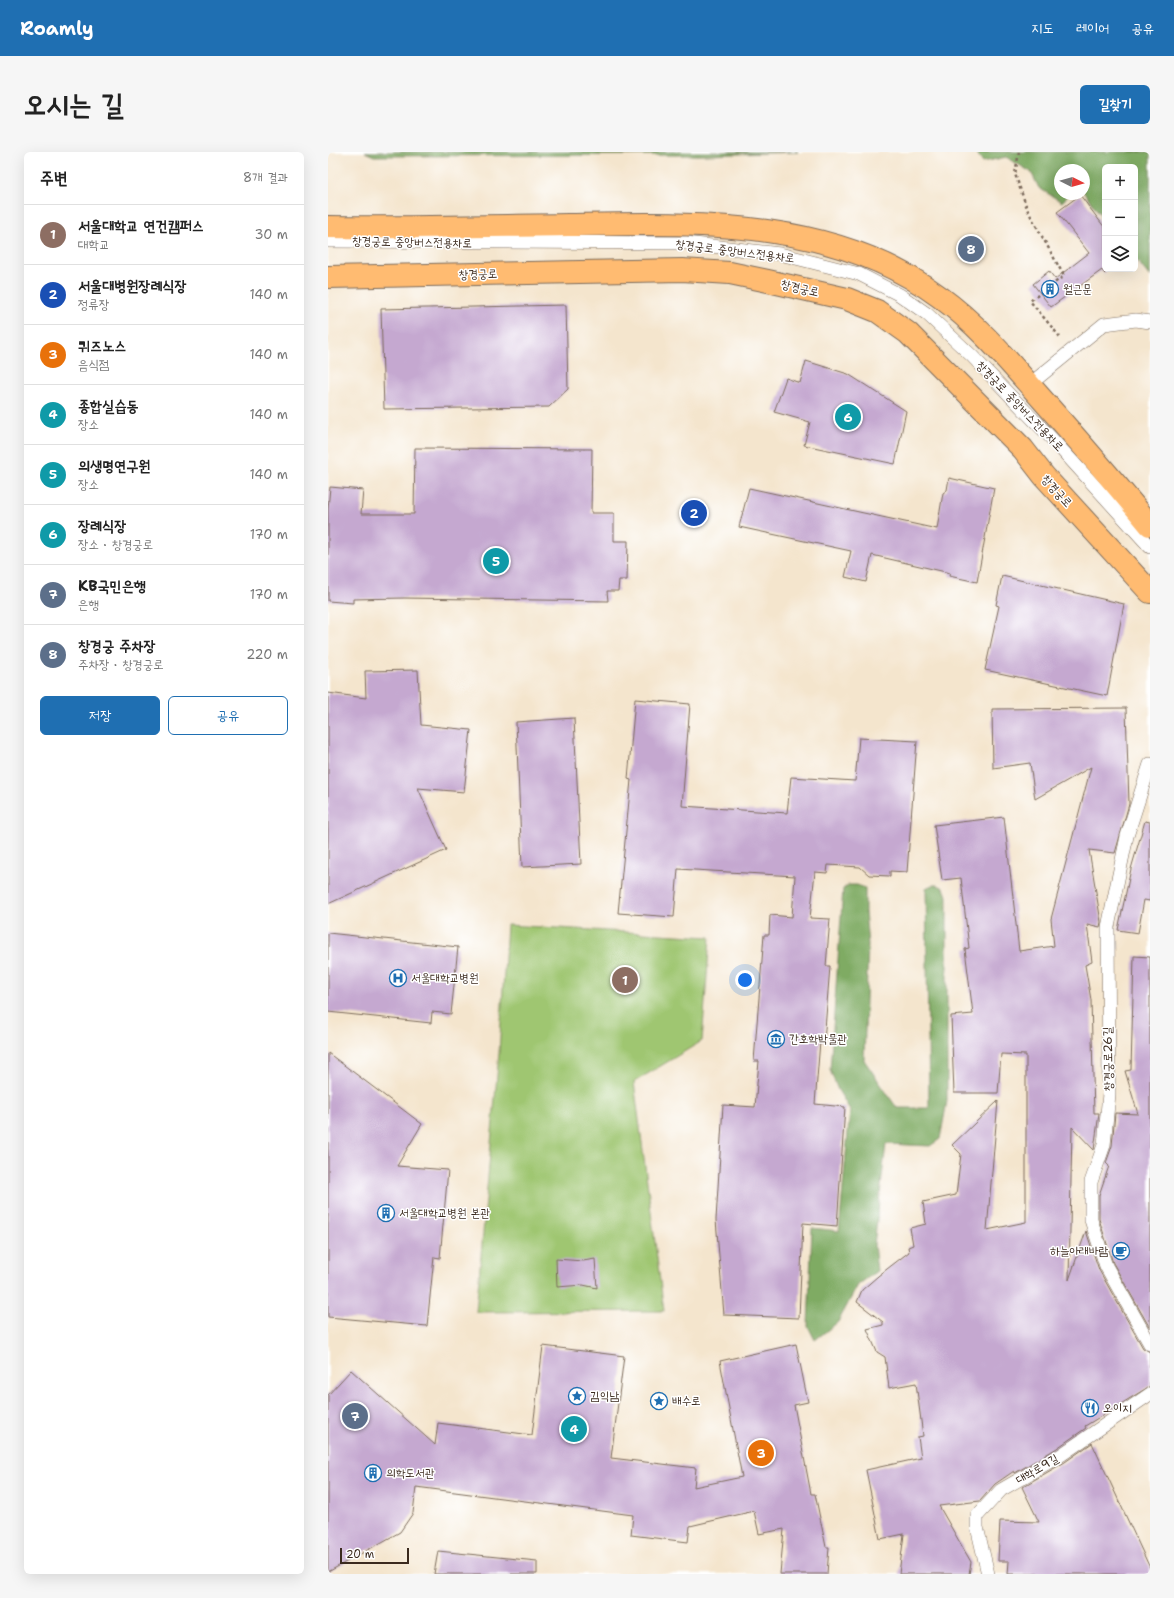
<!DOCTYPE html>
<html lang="ko">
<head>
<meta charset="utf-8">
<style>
	:root { --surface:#fff; --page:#f6f6f6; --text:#222; --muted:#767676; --line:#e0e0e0; --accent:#1f6fb2 }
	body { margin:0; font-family:"Shantell Sans","Poor Story",sans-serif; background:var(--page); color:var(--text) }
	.controls { position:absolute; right:12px; top:12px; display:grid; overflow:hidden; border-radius:6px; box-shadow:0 4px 16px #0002 }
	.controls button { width:36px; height:36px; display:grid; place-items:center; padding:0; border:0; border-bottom:1px solid var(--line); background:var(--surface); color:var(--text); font:20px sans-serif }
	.compass { position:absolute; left:726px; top:12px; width:36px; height:36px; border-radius:50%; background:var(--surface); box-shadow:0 4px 16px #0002; rotate:96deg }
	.scale { position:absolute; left:12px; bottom:10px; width:69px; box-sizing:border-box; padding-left:4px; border:2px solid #3b2a1e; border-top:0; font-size:11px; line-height:14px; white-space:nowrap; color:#3b2a1e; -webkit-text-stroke:3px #fff; paint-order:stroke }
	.you { position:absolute; left:417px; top:828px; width:14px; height:14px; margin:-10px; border:3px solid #fff; border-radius:50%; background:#1a73e8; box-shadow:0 0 0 6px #1a73e833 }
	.badge { display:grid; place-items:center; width:26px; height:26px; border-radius:50%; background:var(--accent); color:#fff; font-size:13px; font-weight:700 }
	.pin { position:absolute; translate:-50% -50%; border:2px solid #fff; box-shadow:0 1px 4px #0006 }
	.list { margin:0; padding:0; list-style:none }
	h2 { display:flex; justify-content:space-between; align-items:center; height:52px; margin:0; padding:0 16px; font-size:17px }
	h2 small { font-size:13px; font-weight:400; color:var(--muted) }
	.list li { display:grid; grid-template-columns:26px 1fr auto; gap:12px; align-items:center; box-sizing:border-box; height:60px; padding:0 16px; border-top:1px solid var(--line) }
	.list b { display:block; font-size:15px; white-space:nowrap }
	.list p { margin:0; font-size:13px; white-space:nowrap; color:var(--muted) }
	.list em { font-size:13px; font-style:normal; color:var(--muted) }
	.actions { display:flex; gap:8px; padding:12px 16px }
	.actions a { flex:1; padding:9px 0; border:1px solid var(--accent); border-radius:6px; text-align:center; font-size:14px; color:var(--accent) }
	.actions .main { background:var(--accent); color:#fff }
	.icon { flex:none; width:22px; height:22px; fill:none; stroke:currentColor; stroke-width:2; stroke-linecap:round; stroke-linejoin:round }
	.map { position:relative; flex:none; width:822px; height:1422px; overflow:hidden; border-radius:6px }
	header { display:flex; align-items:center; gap:24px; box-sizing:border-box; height:56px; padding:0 20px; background:var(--accent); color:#fff }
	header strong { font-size:19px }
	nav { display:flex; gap:22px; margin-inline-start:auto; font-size:14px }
	.intro { display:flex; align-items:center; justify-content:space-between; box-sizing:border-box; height:96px; padding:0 24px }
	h1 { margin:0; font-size:28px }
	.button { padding:10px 18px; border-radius:6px; background:var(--accent); color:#fff; font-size:14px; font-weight:700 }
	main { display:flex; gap:24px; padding:0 24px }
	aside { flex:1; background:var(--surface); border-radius:6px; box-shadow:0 4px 16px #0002 }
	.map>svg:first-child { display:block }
	.green { fill:#9fc671; stroke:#6d7848 }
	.forest { fill:#7fab63; stroke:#5d6a40 }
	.building { fill:#c5a8d0 }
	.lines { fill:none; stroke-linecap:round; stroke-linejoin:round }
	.service-casing { stroke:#7c6b5b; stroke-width:14 }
	.primary-casing { stroke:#7c6b5b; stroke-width:24 }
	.path { stroke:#7c6b5b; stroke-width:2.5; stroke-dasharray:3 3; stroke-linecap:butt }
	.service { stroke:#fff; stroke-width:13 }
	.primary { stroke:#ffbb71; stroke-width:22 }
	.labels { text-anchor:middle; stroke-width:3; stroke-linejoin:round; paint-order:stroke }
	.street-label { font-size:12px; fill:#3b2a1e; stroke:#fff }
	.poi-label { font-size:12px; fill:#3b2a1e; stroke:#fff; text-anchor:start }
</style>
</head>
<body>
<header>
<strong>Roamly</strong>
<nav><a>지도</a><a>레이어</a><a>공유</a></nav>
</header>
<div class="intro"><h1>오시는 길</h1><a class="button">길찾기</a></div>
<main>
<aside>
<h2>주변<small>8개 결과</small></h2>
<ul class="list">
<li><span class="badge" style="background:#8d6e63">1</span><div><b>서울대학교 연건캠퍼스</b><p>대학교</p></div><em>30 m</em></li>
<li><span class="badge" style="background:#1a4fb4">2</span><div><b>서울대병원장례식장</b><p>정류장</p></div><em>140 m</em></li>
<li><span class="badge" style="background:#e8710a">3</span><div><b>퀴즈노스</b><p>음식점</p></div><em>140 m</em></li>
<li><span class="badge" style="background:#0f9aa8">4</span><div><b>종합실습동</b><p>장소</p></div><em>140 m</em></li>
<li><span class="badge" style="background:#0f9aa8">5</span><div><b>의생명연구원</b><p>장소</p></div><em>140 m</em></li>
<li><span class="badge" style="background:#0f9aa8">6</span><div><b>장례식장</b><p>장소 · 창경궁로</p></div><em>170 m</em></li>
<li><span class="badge" style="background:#5c6f8a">7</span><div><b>KB국민은행</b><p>은행</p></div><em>170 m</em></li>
<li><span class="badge" style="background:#5c6f8a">8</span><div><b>창경궁 주차장</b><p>주차장 · 창경궁로</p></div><em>220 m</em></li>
</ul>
<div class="actions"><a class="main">저장</a><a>공유</a></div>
</aside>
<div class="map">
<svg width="822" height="1422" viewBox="0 0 822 1422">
	<rect width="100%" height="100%" fill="#fff"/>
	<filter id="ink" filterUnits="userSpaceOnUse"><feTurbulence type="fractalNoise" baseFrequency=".025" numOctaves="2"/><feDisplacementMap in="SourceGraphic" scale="8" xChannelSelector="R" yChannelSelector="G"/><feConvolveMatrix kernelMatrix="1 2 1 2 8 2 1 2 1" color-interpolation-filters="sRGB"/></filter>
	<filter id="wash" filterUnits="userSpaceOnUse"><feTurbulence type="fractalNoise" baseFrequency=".012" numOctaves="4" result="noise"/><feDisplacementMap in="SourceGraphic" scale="16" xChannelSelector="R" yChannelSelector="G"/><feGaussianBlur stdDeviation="0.9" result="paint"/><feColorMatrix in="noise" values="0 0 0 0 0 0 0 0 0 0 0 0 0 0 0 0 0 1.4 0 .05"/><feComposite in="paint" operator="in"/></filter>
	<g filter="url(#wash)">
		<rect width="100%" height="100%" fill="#f4e5cd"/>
		<path class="green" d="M 179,773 L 382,785 L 374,889 L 306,930 L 336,1159 L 148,1160 L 171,901 Z"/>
		<path class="forest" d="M 37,0 L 470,0 L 379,3 L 46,4 Z
			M 648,0 L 822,0 L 822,125 L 807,106 L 807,15 L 777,15 L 777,68 L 756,41 L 756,18 L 732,18 L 732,42 L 742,42 L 734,50 L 711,36 L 703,20 L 678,5 L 655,10 Z
			M 520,733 L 529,733 L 537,736 L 537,760 L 540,792 L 536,908 L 569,956 L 601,956 L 598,736 C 605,732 609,732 616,736 L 619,744 L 619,949 L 612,987 L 602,994 L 558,992 L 546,1093 L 549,1119 L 530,1133 L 510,1170 L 487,1188 L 480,1174 L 484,1076 L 511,1079 L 522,958 L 510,938 L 502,918 L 515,737 Z"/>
		<g id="blocks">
			<path class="building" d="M 752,43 L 777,76 L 777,122 L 774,118 L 723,155 L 705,132 L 721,119 L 727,127 L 761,101 L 729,60 Z
				M 238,153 L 240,237 L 221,255 L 56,257 L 53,157 Z
				M 478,209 L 520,222 L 578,259 L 567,312 L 476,293 L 482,270 L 446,260 L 458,226 L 472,231 Z
				M 87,296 L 264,297 L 263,361 L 286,361 L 286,389 L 300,389 L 299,428 L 291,428 L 290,439 L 279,439 L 280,449 L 76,446 L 25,447 L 25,451 L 0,449 L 0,357 L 2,335 L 35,338 L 33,362 L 86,362 Z
				M 621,326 L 666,336 L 649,430 L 621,424 L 622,421 L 544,403 L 538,430 L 517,425 L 523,399 L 411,375 L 421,336 L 609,377 L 615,341 L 619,338 Z
				M 674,424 L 796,452 L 779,544 L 657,518 L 671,454 L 668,453 Z
				M 90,518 L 93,573 L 143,578 L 136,640 L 90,636 L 118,698 L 0,752 L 0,541 L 38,546 L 37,519 Z
				M 307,547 L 362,552 L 354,654 L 459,661 L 463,625 L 527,629 L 531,586 L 589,589 L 579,720 L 562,719 L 562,724 L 541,723 L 532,715 L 500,713 L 499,721 L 487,720 L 482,766 L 502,767 L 498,814 L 502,814 L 496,890 L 492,889 L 487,952 L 517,955 L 509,1074 L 475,1071 L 471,1166 L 396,1163 L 388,1068 L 395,953 L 427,955 L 431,909 L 426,909 L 436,783 L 441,783 L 442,763 L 464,765 L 467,724 L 350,717 L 346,765 L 290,761 L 303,628 L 300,627 Z
				M 798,556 L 801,652 L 787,701 L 761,698 L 773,770 L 772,775 L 759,772 L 764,810 L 757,813 L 763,848 L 766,961 L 771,961 L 766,998 L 744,975 L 741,1128 L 758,1079 L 771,1118 L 815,1196 L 822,1200 L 822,1234 L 757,1274 L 758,1276 L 729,1296 L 687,1321 L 686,1319 L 667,1332 L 652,1349 L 611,1354 L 643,1410 L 641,1422 L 571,1422 L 576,1382 L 552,1387 L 538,1318 L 593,1306 L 590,1285 L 595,1284 L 588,1231 L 561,1236 L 557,1205 L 549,1200 L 539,1177 L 555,1173 L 555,1170 L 529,1150 L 534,1138 L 550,1124 L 581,1100 L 580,1095 L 585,1093 L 582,1076 L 598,1072 L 595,1050 L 628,1043 L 633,1002 L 624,993 L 670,949 L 659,1078 L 698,1070 L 698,903 L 673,902 L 670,941 L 626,941 L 623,864 L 645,862 L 637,797 L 641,796 L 633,726 L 614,728 L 606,673 L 676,665 L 691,799 L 726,794 L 723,767 L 763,615 L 707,647 L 702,611 L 665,616 L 664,557 Z
				M 246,566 L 253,712 L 194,715 L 188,570 Z
				M 817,669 L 822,670 L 822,749 L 816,748 L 810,781 L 790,778 L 803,717 Z
				M 0,781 L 130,795 L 123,862 L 104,860 L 103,871 L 0,860 Z
				M 806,804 L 822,805 L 822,1176 L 785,1111 L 771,1067 L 771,1043 L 781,1014 L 778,1011 L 784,994 L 787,961 L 810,962 L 797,919 L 803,918 Z
				M 0,901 L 94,972 L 69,1014 L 120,1018 L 112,1106 L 106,1105 L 99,1174 L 0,1165 Z
				M 228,1107 L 255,1109 L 267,1107 L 269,1136 L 255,1133 L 229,1135 Z
				M 468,1192 L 480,1250 L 466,1253 L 483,1342 L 487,1342 L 498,1395 L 501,1395 L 499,1422 L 452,1422 L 456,1377 L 431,1382 L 426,1359 L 362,1374 L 360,1390 L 303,1383 L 305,1363 L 88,1335 L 85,1361 L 72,1380 L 0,1420 L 0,1243 L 23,1218 L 107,1293 L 110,1271 L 204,1283 L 215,1194 L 296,1204 L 283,1306 L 368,1316 L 366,1335 L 414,1325 L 392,1209 Z
				M 764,1291 L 822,1416 L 822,1422 L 680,1422 L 681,1409 L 670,1409 L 672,1369 L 711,1370 L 694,1335 L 737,1310 Z
				M 110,1399 L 209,1409 L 209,1422 L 106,1422 Z"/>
		</g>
	</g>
	<g filter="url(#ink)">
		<use href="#blocks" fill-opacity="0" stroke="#7c6b5b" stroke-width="1"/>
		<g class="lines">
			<g class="service-casing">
				<path id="service" d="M 0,89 L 358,91 L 452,102 L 531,122 L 572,143 L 599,162 L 644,204 L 725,288 L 822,395
					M 701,233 L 776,172 L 808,168 L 822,170
					M 822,612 L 799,684 L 780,775 L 781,942 L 776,993 L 763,1030 L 763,1068 L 778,1114 L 822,1192
					M 660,1422 L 649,1375 L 649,1364 L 673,1338 L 733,1303 L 822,1242"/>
			</g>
			<g class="primary-casing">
				<path id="primary" d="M 0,75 C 80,76 160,74 240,73 C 367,71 505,65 612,145 C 648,171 676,204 705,237 C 745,282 784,327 822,373
					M 0,125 L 354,118 L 402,121 L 440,129 L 519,147 L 549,159 L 580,181 L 695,297 L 716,324 L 822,440"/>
			</g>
			<path class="path" d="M 691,0 L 687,22 L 700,59 L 736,124 L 702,149 L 732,185"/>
			<use href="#service" class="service"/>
			<use href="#primary" class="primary"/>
		</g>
	</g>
	<defs>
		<g id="building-ring" transform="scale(0.9)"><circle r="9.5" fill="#fff" stroke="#1f6fb2" stroke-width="1.5"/><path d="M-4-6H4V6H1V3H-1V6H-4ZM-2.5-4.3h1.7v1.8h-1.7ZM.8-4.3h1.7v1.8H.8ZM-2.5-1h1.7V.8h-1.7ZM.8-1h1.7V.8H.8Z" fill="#1f6fb2"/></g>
		<g id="hospital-ring" transform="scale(0.9)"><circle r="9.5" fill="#fff" stroke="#1f6fb2" stroke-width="1.5"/><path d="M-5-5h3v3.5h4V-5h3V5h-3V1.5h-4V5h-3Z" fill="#1f6fb2"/></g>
		<g id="museum-ring" transform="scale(0.9)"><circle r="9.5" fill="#fff" stroke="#1f6fb2" stroke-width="1.5"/><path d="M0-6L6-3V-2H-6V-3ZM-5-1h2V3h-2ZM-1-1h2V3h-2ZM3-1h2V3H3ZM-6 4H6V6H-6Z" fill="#1f6fb2"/></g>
		<g id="cafe-ring" transform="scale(0.9)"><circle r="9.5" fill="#fff" stroke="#1f6fb2" stroke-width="1.5"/><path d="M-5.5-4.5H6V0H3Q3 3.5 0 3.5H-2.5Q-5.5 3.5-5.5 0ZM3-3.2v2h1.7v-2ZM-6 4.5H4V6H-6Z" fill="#1f6fb2"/></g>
		<g id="sight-ring" transform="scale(0.9)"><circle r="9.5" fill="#fff" stroke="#1f6fb2" stroke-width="1.5"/><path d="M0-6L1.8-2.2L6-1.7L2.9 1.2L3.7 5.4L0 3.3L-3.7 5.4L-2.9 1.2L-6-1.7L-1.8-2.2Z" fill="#1f6fb2"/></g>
		<g id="restaurant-ring" transform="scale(0.9)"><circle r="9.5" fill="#fff" stroke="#1f6fb2" stroke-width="1.5"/><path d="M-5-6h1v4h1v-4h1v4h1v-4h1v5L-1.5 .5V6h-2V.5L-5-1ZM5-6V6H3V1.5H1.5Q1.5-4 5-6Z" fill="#1f6fb2"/></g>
	</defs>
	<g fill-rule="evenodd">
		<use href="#building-ring" x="722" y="137"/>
		<use href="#hospital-ring" x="70" y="826"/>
		<use href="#museum-ring" x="448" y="887"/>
		<use href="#building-ring" x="58" y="1061"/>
		<use href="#cafe-ring" x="793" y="1099"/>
		<use href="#sight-ring" x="249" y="1244"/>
		<use href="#sight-ring" x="331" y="1249"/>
		<use href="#restaurant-ring" x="762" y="1256"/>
		<use href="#building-ring" x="45" y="1321"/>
	</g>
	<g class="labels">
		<g class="street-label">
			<text transform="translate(84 90) rotate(1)" y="4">창경궁로 중앙버스전용차로</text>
			<text transform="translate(407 99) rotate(7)" y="4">창경궁로 중앙버스전용차로</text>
			<text transform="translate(150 122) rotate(-2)" y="4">창경궁로</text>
			<text transform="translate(472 136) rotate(13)" y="4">창경궁로</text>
			<text transform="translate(692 254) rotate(46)" y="4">창경궁로 중앙버스전용차로</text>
			<text transform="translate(729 339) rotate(48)" y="4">창경궁로</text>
			<text transform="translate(780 907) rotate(-91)" y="4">창경궁로26길</text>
			<text transform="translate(709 1317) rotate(-30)" y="4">대학로9길</text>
		</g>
		<g class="poi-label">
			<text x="735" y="141">월근문</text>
			<text x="83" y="830">서울대학교병원</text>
			<text x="461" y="891">간호학박물관</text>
			<text x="71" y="1065">서울대학교병원 본관</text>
			<text x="780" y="1103" text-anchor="end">하늘아래바람</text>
			<text x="262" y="1248">김익남</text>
			<text x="344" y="1253">배수로</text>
			<text x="775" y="1260">오이지</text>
			<text x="58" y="1325">의학도서관</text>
		</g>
	</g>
</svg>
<div class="controls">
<button>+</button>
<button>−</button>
<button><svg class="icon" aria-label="layers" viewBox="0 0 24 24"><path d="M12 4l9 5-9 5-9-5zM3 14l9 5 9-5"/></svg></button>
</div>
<svg class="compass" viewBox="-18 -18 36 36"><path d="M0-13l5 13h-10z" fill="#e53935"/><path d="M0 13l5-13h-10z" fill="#767676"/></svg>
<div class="scale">20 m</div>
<div class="you"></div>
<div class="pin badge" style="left:297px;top:828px;background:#8d6e63">1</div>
<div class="pin badge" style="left:366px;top:361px;background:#1a4fb4">2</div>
<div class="pin badge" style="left:433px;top:1301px;background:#e8710a">3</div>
<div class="pin badge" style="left:246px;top:1277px;background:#0f9aa8">4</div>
<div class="pin badge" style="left:168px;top:409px;background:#0f9aa8">5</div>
<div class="pin badge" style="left:520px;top:265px;background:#0f9aa8">6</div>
<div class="pin badge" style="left:27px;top:1264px;background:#5c6f8a">7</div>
<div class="pin badge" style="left:643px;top:97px;background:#5c6f8a">8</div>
</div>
</main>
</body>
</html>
